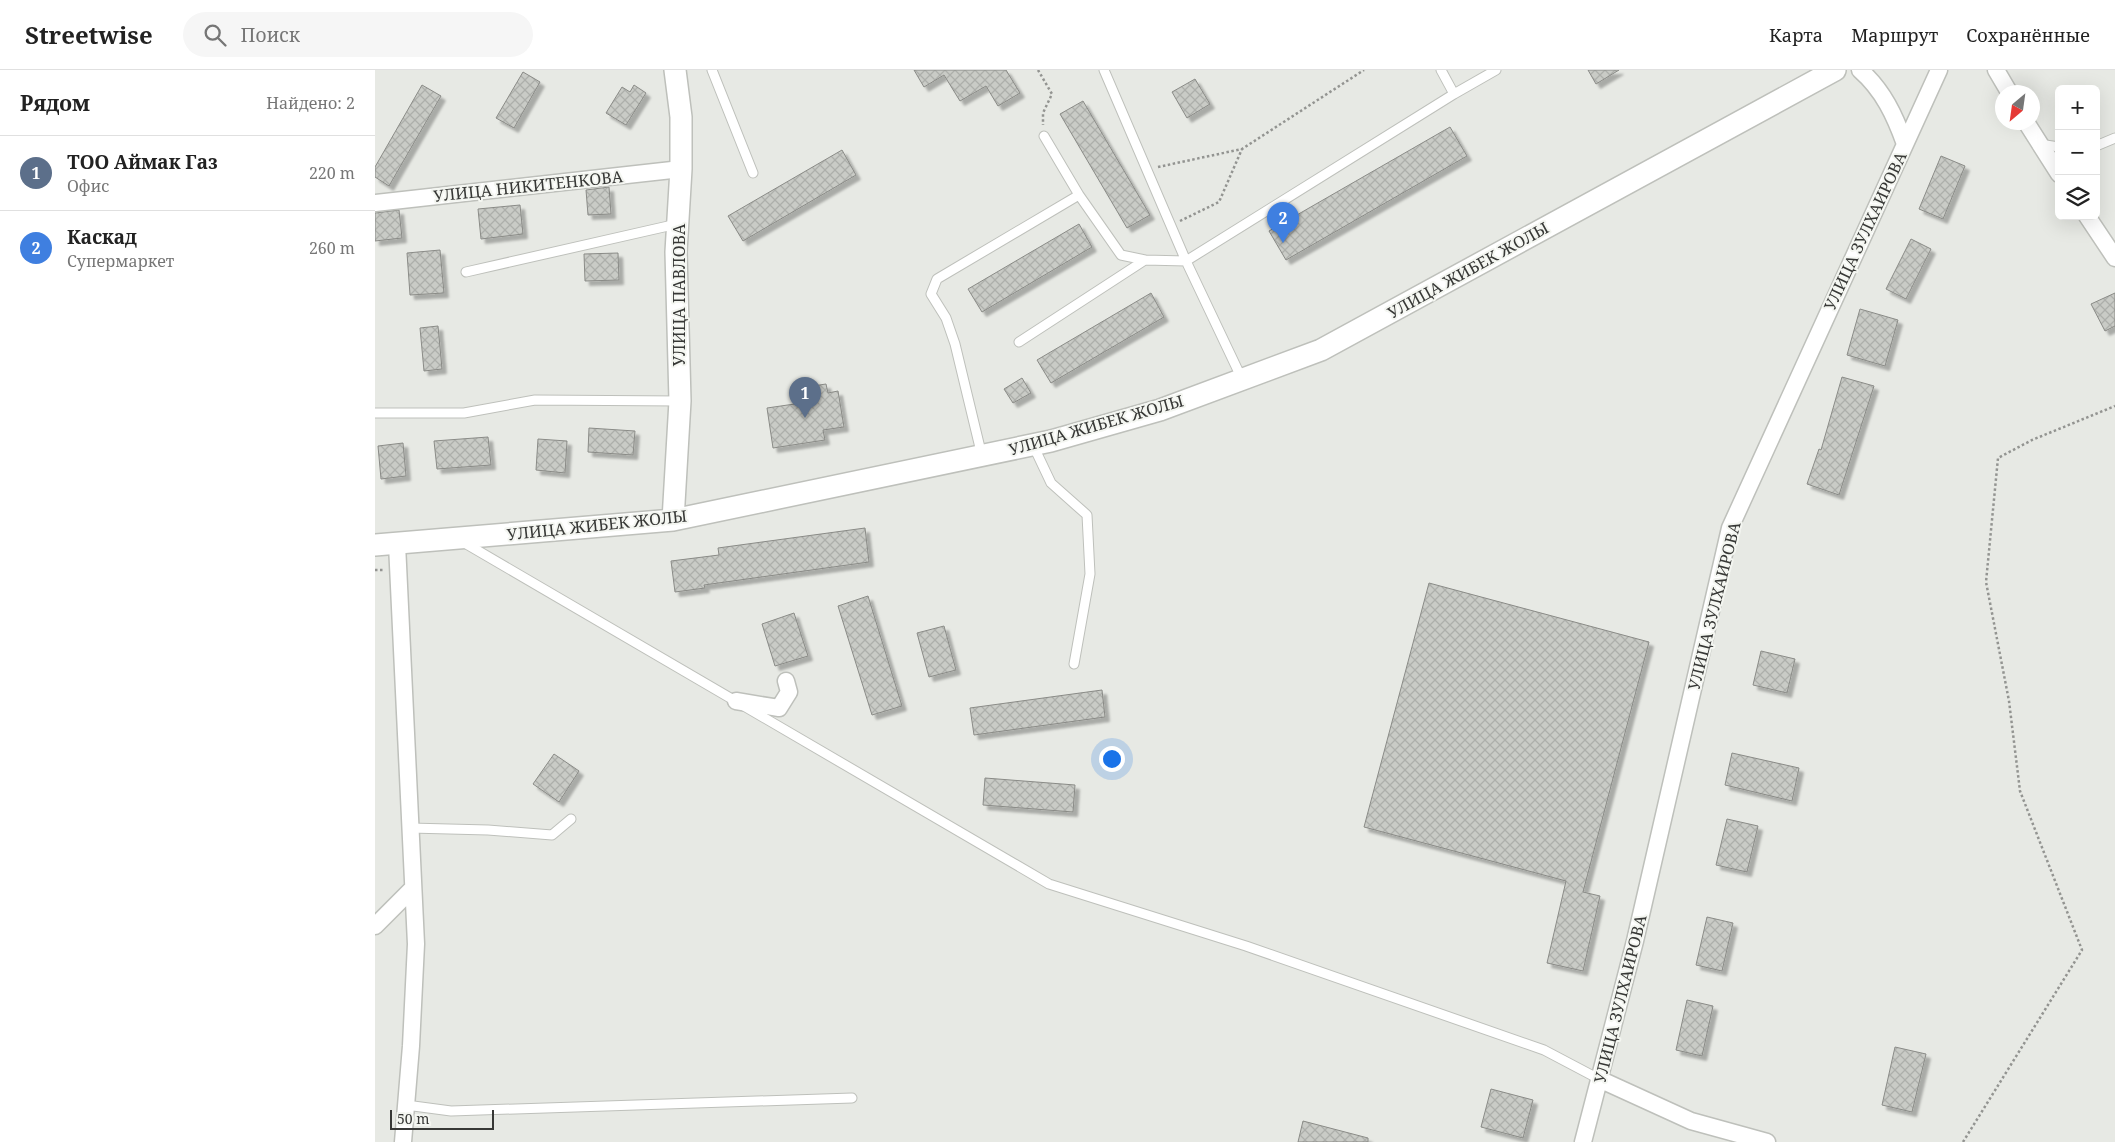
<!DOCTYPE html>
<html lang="ru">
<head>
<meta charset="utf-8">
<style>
	:root { --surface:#fff; --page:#f6f6f6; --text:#222; --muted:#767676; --line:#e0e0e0; --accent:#8f2182 }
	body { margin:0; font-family:"Noto Serif",serif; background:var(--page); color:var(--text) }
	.controls { position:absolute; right:15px; top:15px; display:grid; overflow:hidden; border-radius:8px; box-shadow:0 5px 20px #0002 }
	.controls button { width:45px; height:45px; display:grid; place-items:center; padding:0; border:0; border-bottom:1px solid var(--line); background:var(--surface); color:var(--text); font:25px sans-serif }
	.compass { position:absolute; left:1620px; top:15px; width:45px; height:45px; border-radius:50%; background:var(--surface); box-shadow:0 5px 20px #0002; rotate:209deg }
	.scale { position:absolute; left:15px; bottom:12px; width:104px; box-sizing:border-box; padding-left:5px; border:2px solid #373836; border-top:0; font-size:14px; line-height:18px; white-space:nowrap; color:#373836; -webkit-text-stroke:4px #f4f6f1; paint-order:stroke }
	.you { position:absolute; left:736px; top:688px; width:18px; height:18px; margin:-12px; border:4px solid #fff; border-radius:50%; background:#1a73e8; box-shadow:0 0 0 8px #1a73e833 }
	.badge { display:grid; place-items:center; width:32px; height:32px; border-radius:50%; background:var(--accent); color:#fff; font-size:16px; font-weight:700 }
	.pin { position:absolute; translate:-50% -41px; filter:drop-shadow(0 1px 2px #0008) }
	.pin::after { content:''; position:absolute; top:26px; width:18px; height:15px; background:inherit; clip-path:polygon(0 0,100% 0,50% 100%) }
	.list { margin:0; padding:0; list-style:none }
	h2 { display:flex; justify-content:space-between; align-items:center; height:65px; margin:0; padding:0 20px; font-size:21px }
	h2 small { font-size:16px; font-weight:400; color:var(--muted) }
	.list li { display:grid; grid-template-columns:32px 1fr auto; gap:15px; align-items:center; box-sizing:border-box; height:75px; padding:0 20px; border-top:1px solid var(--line) }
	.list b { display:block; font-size:19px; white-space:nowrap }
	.list p { margin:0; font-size:16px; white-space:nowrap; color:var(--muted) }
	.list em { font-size:16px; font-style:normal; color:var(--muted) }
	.icon { flex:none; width:28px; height:28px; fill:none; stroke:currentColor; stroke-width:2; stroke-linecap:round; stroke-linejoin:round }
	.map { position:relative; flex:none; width:1740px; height:1072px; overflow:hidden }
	header { display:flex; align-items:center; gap:30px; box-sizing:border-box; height:70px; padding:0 25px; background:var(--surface); border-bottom:1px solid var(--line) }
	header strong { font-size:24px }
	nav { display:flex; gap:28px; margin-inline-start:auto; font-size:18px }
	.search { width:350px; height:45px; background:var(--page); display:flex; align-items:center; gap:12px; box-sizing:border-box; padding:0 18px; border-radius:28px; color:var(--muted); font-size:19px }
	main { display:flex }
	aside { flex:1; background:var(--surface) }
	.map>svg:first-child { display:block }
	.building { fill:url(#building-cross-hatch); stroke:#8a8b87; filter:url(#shadow) }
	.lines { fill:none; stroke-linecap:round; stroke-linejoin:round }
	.service-casing { stroke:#bec0bb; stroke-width:11 }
	.minor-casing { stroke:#bec0bb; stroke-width:19 }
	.tertiary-casing { stroke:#bec0bb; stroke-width:24 }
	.path { stroke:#939491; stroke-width:2.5; stroke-dasharray:2.5 2.5; stroke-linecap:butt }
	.service { stroke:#fff; stroke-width:9 }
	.minor { stroke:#fff; stroke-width:16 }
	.tertiary { stroke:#fff; stroke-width:21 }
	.labels { text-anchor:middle; stroke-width:4; stroke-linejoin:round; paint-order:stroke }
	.street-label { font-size:16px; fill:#373836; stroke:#f4f6f1 }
</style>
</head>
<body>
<header>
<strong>Streetwise</strong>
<div class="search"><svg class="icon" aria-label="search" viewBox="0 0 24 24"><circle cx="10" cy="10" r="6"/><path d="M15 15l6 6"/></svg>Поиск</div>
<nav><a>Карта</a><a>Маршрут</a><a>Сохранённые</a></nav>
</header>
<main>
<aside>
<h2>Рядом<small>Найдено: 2</small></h2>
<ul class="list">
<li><span class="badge" style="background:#5c6f8a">1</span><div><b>ТОО Аймак Газ</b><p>Офис</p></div><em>220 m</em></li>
<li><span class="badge" style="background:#3f7fe0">2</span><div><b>Каскад</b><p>Супермаркет</p></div><em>260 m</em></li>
</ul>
</aside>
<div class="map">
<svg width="1740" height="1072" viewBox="0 0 1740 1072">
	<defs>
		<pattern id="building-cross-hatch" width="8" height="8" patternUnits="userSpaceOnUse" patternTransform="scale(1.25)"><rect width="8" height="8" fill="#c9cbc6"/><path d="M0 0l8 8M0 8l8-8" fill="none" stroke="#adafab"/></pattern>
		<filter id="shadow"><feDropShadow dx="4.5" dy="4.5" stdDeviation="1" flood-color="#0004"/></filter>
	</defs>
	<rect width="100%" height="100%" fill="#e7e9e4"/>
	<path class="building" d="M 539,0 L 631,0 L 645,23 L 623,36 L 611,16 L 585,31 L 569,5 L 549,17 Z
		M 1213,0 L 1244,0 L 1221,14 Z
		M 148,2 L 165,12 L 139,58 L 121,48 Z
		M 820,9 L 835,34 L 812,48 L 797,22 Z
		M 47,15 L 66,26 L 14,116 L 0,107 L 0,97 Z
		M 259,15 L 271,23 L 251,55 L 231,43 L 247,17 L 255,22 Z
		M 708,31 L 775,145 L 752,158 L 685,44 Z
		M 1075,57 L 1092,86 L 911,190 L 894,161 Z
		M 467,80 L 481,105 L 368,171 L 353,146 Z
		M 1566,86 L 1590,96 L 1568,149 L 1544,139 Z
		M 234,117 L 236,144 L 213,145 L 211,120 Z
		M 145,135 L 148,164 L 106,169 L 103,139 Z
		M 24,140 L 27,168 L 0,171 L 0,143 Z
		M 704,154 L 717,177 L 607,242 L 593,219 Z
		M 1536,169 L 1556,179 L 1531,229 L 1511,219 Z
		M 65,180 L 69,223 L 35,225 L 32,183 Z
		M 243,183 L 244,210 L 210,211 L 209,184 Z
		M 776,223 L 789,247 L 676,313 L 662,290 Z
		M 1740,223 L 1740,256 L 1730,261 L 1716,234 Z
		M 1485,239 L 1523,250 L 1510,296 L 1472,285 Z
		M 63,256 L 67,299 L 49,301 L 45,258 Z
		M 1467,307 L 1499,316 L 1464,425 L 1432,414 L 1444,379 L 1446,380 Z
		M 647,308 L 656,323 L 638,333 L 629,319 Z
		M 451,314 L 453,323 L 463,321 L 469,357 L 448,360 L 450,370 L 398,378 L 392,338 L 440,331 L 438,316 Z
		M 214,358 L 260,361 L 258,385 L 213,382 Z
		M 113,367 L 116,395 L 62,399 L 59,371 Z
		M 163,369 L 192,371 L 190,403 L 161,400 Z
		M 28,373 L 31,406 L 6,409 L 3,376 Z
		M 490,458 L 494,492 L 329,515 L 330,518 L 300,522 L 296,491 L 344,485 L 343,478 Z
		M 1054,513 L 1274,572 L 1208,822 L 1225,826 L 1208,901 L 1172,893 L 1191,811 L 989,757 Z
		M 493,526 L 527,636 L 497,645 L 463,536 Z
		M 419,543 L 433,586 L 400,596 L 387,554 Z
		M 569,556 L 581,600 L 554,607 L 542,563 Z
		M 1386,581 L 1420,589 L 1412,623 L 1378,615 Z
		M 727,620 L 730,647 L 599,665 L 595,638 Z
		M 1357,683 L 1424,698 L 1417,731 L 1350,715 Z
		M 179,684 L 204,701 L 184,732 L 158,714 Z
		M 610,708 L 700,715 L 698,742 L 608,735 Z
		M 1352,749 L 1383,756 L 1372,802 L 1341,795 Z
		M 1332,847 L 1358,853 L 1347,901 L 1321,895 Z
		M 1312,930 L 1338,936 L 1327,986 L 1301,980 Z
		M 1520,977 L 1551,984 L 1537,1042 L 1507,1035 Z
		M 1116,1019 L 1158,1030 L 1148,1068 L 1106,1057 Z
		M 928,1051 L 993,1068 L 993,1072 L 923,1072 Z"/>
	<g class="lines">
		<g class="service-casing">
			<path id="service" d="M 337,0 L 378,103
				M 729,0 L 811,191 L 1079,24 L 1066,0
				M 1079,24 L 1121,0
				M 669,66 L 704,125 L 746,185 L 770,190 L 811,191 L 867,309
				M 1664,74 L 1684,77
				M 1721,76 L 1740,68
				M 91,202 L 302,154
				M 644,272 L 770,190
				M 0,343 L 89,343 L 160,330 L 305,331
				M 658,375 L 676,413 L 712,445 L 715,504 L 699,594
				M 607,386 L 580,274 L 571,248 L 556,224 L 562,209 L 704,125
				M 88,472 L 674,814 L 871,876 L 1169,980 L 1224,1009
				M 35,758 L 113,760 L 177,765 L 196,749
				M 31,1035 L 76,1041 L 477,1028"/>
		</g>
		<g class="minor-casing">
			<path id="minor" d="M 1485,0 C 1508,20 1520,46 1530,74
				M 1621,0 L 1634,22
				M 1651,52 L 1684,104
				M 0,133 L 306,99
				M 1712,146 L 1740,188
				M 22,474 L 41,874 L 36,976 L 28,1072
				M 361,631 L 404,638 L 414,622 L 411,611
				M 0,856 L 38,818
				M 1224,1009 L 1316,1051 L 1392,1072
				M 1208,1072 L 1260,871 L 1355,458 L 1564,0"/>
		</g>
		<g class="tertiary-casing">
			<path id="tertiary" d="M 298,450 L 305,331 L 301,182 L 306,99 L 306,47 L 300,0
				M 0,475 L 298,450 L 676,371 L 785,340 L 946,280 L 1460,0"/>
		</g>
		<path class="path" d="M 663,0 L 677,24 L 668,43 L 668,55
			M 783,97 L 867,79 L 989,0
			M 805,151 L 844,132 L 867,79
			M 0,500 L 8,500
			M 1588,1072 L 1707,880 L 1645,721 L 1634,631 L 1611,512 L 1623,388 L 1657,370 L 1740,336"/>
		<use href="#service" class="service"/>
		<use href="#minor" class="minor"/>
		<use href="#tertiary" class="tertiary"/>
	</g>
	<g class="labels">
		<g class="street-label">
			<text transform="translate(153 116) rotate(-6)" y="6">УЛИЦА НИКИТЕНКОВА</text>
			<text transform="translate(1490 161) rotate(-65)" y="6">УЛИЦА ЗУЛХАИРОВА</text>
			<text transform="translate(1093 200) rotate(-29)" y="6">УЛИЦА ЖИБЕК ЖОЛЫ</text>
			<text transform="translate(304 225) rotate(-90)" y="6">УЛИЦА ПАВЛОВА</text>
			<text transform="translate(721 355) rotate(-16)" y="6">УЛИЦА ЖИБЕК ЖОЛЫ</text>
			<text transform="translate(222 455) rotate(-6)" y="6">УЛИЦА ЖИБЕК ЖОЛЫ</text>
			<text transform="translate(1339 536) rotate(-76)" y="6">УЛИЦА ЗУЛХАИРОВА</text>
			<text transform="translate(1245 929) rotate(-76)" y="6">УЛИЦА ЗУЛХАИРОВА</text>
		</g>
	</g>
</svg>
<div class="controls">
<button>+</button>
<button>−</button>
<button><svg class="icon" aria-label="layers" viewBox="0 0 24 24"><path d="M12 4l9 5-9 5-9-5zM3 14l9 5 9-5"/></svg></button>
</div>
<svg class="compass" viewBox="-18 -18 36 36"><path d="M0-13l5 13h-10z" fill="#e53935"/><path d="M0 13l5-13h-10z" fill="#767676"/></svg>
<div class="scale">50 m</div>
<div class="you"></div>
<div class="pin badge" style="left:430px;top:348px;background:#5c6f8a">1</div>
<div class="pin badge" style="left:908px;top:173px;background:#3f7fe0">2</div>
</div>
</main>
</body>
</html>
